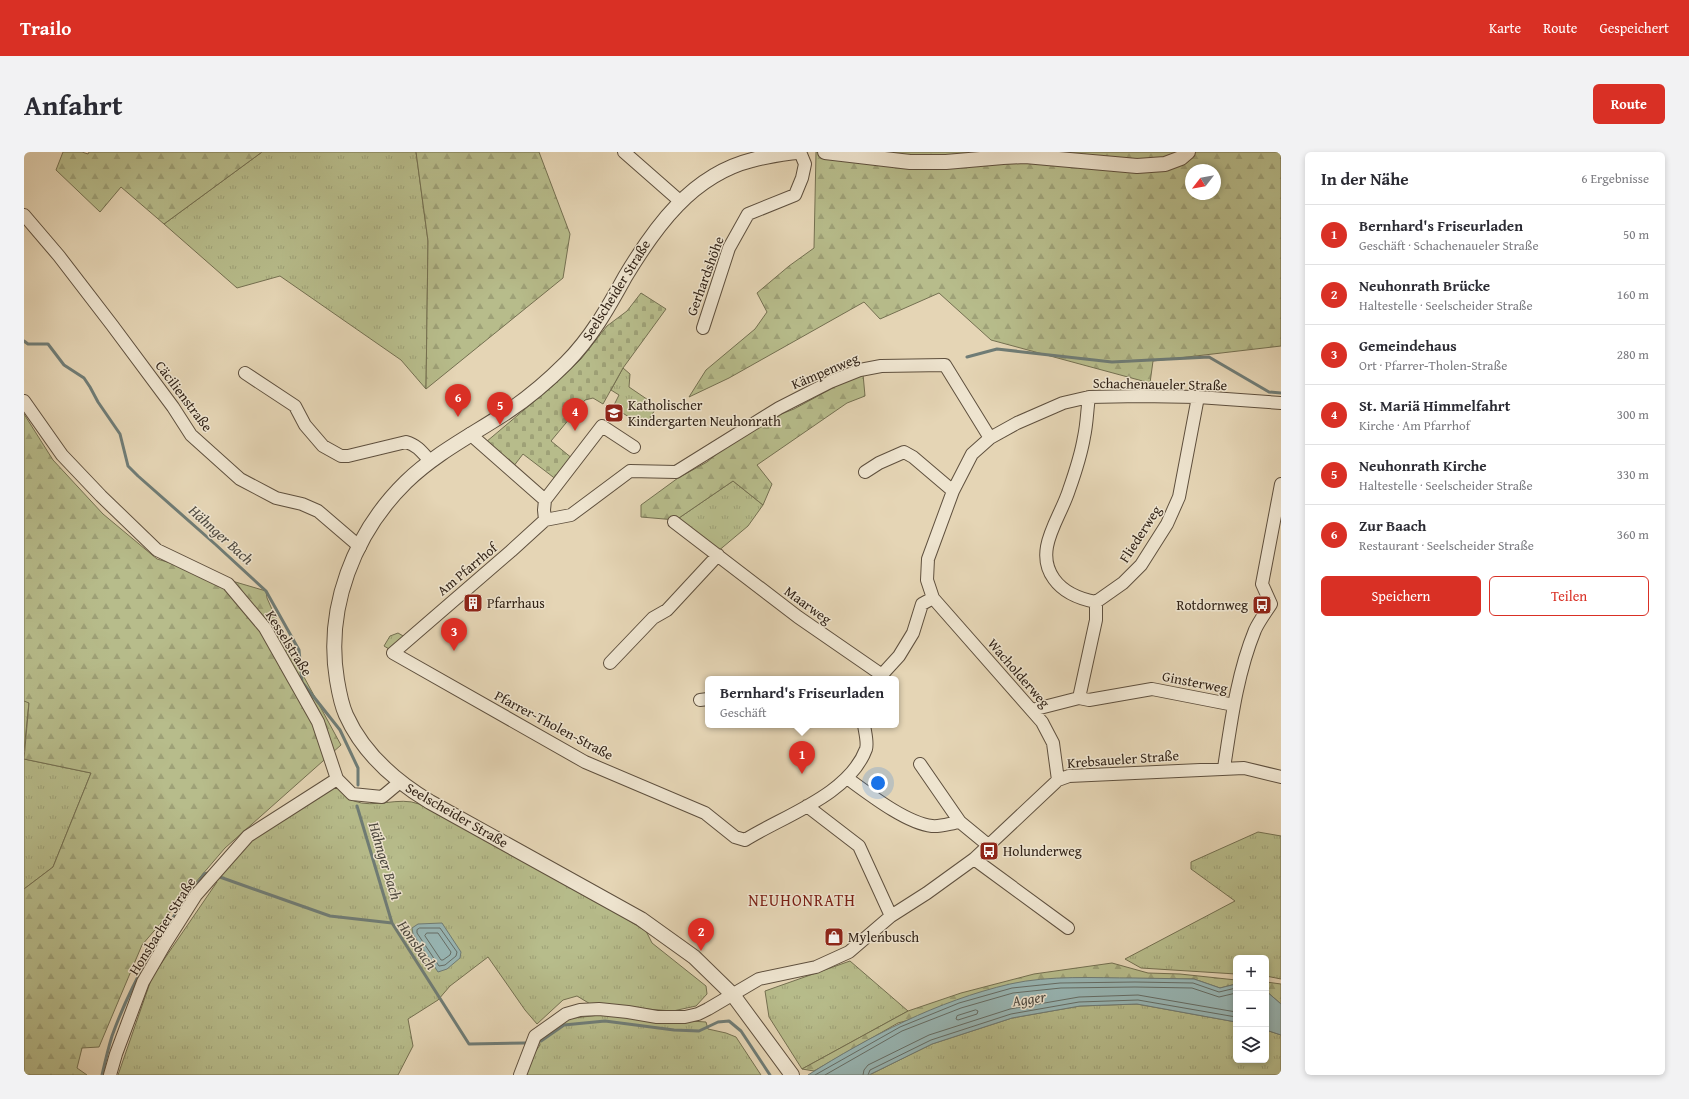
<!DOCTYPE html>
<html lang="de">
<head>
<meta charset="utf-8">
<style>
	:root { --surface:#fff; --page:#f2f2f3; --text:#2b2b33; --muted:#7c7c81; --line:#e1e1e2; --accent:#d93025 }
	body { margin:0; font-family:"Gentium Book Plus",serif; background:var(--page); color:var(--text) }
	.controls { position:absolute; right:12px; bottom:12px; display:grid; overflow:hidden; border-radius:6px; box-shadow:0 2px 6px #0003 }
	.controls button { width:36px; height:36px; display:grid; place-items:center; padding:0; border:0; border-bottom:1px solid var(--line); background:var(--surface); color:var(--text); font:20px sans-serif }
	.compass { position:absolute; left:1161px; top:12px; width:36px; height:36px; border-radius:50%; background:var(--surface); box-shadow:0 2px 6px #0003; rotate:239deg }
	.you { position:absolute; left:854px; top:631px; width:14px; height:14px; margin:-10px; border:3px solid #fff; border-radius:50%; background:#1a73e8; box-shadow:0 0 0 6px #1a73e833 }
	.badge { display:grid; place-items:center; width:26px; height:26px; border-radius:50%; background:var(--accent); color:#fff; font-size:13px; font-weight:700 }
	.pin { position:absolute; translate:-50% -33px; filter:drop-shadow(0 1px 2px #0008) }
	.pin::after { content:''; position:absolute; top:21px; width:14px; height:12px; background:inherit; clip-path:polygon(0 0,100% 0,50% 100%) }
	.popup { position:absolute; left:681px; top:524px; width:194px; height:52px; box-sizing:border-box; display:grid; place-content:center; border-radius:6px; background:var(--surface); filter:drop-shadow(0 1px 3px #0005); font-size:13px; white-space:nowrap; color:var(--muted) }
	.popup b { font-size:15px; color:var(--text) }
	.popup::after { content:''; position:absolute; left:50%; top:100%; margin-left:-8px; border:8px solid transparent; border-top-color:var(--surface) }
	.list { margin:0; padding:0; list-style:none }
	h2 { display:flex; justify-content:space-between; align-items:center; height:52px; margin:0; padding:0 16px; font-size:17px }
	h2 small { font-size:13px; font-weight:400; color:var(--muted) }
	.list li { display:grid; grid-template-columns:26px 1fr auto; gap:12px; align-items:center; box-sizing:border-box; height:60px; padding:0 16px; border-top:1px solid var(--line) }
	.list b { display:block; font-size:15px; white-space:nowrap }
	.list p { margin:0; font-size:13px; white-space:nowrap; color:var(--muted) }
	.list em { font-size:13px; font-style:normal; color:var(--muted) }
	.actions { display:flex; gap:8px; padding:12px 16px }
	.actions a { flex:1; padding:9px 0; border:1px solid var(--accent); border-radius:6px; text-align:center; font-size:14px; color:var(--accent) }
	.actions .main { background:var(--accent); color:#fff }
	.icon { flex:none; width:22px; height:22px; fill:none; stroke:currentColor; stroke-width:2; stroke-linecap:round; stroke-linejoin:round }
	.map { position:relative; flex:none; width:1257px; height:923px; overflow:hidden; border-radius:6px }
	header { display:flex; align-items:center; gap:24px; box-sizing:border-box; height:56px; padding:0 20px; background:var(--accent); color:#fff }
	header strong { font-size:19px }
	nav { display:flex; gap:22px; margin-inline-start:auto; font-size:14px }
	.intro { display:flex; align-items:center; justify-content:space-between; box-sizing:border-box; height:96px; padding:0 24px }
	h1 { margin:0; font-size:28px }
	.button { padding:10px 18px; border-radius:6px; background:var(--accent); color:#fff; font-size:14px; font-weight:700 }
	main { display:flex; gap:24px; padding:0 24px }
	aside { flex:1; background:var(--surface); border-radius:6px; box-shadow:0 2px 6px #0003 }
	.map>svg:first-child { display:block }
	.grass { fill:url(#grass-tufts); stroke:#747051 }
	.forest { fill:url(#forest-firs); stroke:#747051; fill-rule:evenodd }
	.cemetery { fill:url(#cemetery-stones); stroke:#747051 }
	.water { fill:#98b7b6; stroke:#6f7c76 }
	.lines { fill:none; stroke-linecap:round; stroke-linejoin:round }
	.shore { stroke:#656d66; stroke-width:1 }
	.stream { stroke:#6f7c76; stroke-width:3 }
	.minor-casing { stroke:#5f503e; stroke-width:14 }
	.tertiary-casing { stroke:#5f503e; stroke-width:16 }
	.minor { stroke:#eee4cf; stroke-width:12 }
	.tertiary { stroke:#eee4cf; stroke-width:14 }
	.labels { text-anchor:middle; stroke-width:3; stroke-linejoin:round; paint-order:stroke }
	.street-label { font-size:14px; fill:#322317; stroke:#eee4cf }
	.poi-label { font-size:14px; fill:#322317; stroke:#eee4cf; text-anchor:start }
	.water-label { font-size:15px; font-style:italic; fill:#4c483f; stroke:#eee4cf }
	.quarter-label { font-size:16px; letter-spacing:1px; fill:#7a1f14; stroke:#eee4cf }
</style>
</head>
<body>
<header>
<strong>Trailo</strong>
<nav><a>Karte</a><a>Route</a><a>Gespeichert</a></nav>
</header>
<div class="intro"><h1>Anfahrt</h1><a class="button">Route</a></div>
<main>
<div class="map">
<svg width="1257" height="923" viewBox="0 0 1257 923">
	<defs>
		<pattern id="grass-tufts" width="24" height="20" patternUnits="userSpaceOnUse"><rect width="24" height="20" fill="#b7bc8b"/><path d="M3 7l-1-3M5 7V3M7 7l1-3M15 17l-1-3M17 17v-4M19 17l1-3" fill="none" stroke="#9ea177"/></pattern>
		<pattern id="forest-firs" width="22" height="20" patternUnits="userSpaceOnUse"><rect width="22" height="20" fill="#b7bc8b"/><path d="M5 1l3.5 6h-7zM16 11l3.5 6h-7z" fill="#9ea177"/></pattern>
		<pattern id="cemetery-stones" width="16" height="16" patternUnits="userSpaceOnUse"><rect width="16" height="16" fill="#b7bc8b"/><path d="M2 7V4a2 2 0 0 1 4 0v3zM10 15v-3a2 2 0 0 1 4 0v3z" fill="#9ea177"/></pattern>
	</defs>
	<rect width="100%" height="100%" fill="#e5d5b5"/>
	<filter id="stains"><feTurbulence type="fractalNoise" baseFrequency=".005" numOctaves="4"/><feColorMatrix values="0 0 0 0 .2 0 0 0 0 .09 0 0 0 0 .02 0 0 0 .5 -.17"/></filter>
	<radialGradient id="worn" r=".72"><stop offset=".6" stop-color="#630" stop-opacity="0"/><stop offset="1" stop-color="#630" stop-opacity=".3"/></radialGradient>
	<path class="grass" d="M 238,0 L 392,0 L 404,89 L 402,237 L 377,208 L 256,124 L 213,136 L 140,72 Z
		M 599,216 L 606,222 L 605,235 L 633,254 L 621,275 L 589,255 L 595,243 L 587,238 Z
		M 709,329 L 739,353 L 724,374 L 693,400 L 652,368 Z
		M 374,481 L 381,485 L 365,497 L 360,494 L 366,484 Z
		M 0,549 L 5,550 L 0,599 Z
		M 0,607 L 67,621 L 29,715 L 0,737 Z
		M 311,632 C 317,637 324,646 330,649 C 350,657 375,644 395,652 L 573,749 L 622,779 L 628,791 L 682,834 L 683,842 L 672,854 L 649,859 L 568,853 L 553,844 L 539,848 L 513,872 L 501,858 L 464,805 L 426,834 L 414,848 L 384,867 L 389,894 L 374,923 L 94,923 L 128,825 L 193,730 L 186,727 L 226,686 Z
		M 1234,680 L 1257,684 L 1257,827 L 1242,824 L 1242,806 L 1212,806 L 1212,822 L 1117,816 L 1101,807 L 1211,749 L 1167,717 L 1167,710 Z
		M 826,809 L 884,859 L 778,917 L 745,865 L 741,839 Z
		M 1113,852 L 1212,870 L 1212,908 L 1242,908 L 1242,878 L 1257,883 L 1257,923 L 845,923 L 908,892 L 988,866 L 1056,854 Z
		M 576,863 L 682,870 L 684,877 L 702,881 L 712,885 L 737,923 L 501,923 L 509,903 L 516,893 L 515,885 L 542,867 Z"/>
	<path class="forest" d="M 39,0 L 58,0 L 64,2 L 65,0 L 238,0 L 140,72 L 97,35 L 76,60 L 32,18 Z
		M 392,0 L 515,0 L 546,82 L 539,126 L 402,237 L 404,89 Z
		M 792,0 L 1257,0 L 1257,194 L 1129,209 L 1126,231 L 967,188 L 915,141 L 856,167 L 840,150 L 705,226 L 665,245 L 682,218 L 731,177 L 743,160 L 733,141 L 765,114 L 790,96 ZM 1167,18 L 1191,18 L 1191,42 L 1167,42 Z
		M 839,222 L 841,244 L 823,251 L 733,313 L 748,332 L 739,353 L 709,329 L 652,368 L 617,365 L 617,353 L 654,326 L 683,310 L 700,296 L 747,266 L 770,257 L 827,226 Z
		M 0,262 L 29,308 L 79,362 L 133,407 L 242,439 L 243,446 L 268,503 L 317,593 L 201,696 L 118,793 L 75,895 L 58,896 L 53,916 L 63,923 L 0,923 L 0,737 L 29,715 L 67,621 L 0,607 L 5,551 L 0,549 Z
		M 1088,811 L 1124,821 L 1156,822 L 1212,828 L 1212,832 L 1196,836 L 1170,827 L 1036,827 L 874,871 L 790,919 L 778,917 L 884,859 L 937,841 L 1010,822 Z
		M 1242,830 L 1257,832 L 1257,852 L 1242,839 Z"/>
	<path class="cemetery" d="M 617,141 L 642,157 L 599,216 L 579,252 L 569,246 L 561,248 L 527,289 L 549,307 L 533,328 L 499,302 L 489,315 L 462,290 L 532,231 L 557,207 L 583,174 L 603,159 Z"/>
	<path class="water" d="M 418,771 L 437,800 L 436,806 L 423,817 L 414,820 L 389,782 L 388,776 L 394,772 Z
		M 1111,826 L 1170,827 L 1196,836 L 1212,832 L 1212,870 L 1113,852 L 1056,854 L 988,866 L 908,892 L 845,923 L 784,923 C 846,884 913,849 986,832 C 1026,823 1070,826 1111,826 Z
		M 1242,839 L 1257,852 L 1257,883 L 1242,878 Z"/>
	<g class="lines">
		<path class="shore" d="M 396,776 L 416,776 L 433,800 L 432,804 L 421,813 L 415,814 L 393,781 L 393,778 Z
			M 403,781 L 414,781 L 427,800 L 426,803 L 419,808 L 417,808 L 401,784 Z
			M 952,858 L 954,859 L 953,862 L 934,868 L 932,867 L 933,864 Z
			M 791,923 L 876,875 L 935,851 L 988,836 L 1036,831 L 1111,830 L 1169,831 L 1195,840 L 1212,836
			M 801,923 L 878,879 L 937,856 L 989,841 L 1037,836 L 1111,835 L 1168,836 L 1195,845 L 1212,841
			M 839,923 L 840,918 L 844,913 L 905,883 L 986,857 L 1055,845 L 1114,843 L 1212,860
			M 844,923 L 846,918 L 907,888 L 987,862 L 1055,850 L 1114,848 L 1212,865"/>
		<path class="stream" d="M 0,189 L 4,192 L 24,192 L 40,213 L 60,226 L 66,235 L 74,250 L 96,282 L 104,314 L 114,324 L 191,392 L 242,439 L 275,498 L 278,530 L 316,578 L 334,616 L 334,633
			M 943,205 L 973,197 L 1088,210 L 1185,205 L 1245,240 L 1257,241
			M 333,654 L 368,771
			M 193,724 L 306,764 L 368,771 L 445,892 L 502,891
			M 169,738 L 180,722 L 184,721
			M 517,889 L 540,873 L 581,869 L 650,878 L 675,879 L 694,870 L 705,869 L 717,879 L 746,923
			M 78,923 C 81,910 84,897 88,884 C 106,834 133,787 164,744"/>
		<g class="minor-casing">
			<path id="minor" d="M 600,0 L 657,50
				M 0,63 L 35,104 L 88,173 L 149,255 L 167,283 L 216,327 L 252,346 L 278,352 L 294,359 L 336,395
				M 679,176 L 705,96 L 724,62 L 771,43 L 778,26 L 781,12 L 776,0
				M 221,221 L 271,254 L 281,273 L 299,294 L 317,304 L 324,304 L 382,290 C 393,293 398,300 406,309
				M 1065,245 C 1063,258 1063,272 1060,285 C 1057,303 1051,321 1045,338 C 1036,367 1009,398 1030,427 C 1040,441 1056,447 1072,450 L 1099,431 L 1117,413 L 1143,372 L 1155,345 L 1174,245
				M 0,249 L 38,303 L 77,344 L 133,398 L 204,432 L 241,476 L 294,570 L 313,627 L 328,642 L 358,645 L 376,630
				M 446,282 L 521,348
				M 841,320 L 855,311 L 880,300 L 889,305 L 929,339
				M 521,368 L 520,358 L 521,348 L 578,274 L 610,295
				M 650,370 L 774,465 L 858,523
				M 909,446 L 1018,570 L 1029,591 L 1034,628
				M 586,511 L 629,466 L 643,458 L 694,403
				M 854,527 L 875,504 L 889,481 L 898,452 L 909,446 L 903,428 L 904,407 L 929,339 L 948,302 L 966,286 L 993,271 L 1039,251 L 1065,245 L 1116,244 L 1174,245 L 1257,251
				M 1055,546 L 1065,548 L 1128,537 L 1210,553
				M 676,548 L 684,547
				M 1008,558 L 1055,546 L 1072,468 L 1072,450
				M 840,573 C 841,580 844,591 842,597 C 825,643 759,664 721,688 L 711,685 L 681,661 L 561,610 L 369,501 L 487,399 L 521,368 L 547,363 L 606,319 L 652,320 L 755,256 L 806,230 L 836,218 L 857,214 L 921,213 L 966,286
				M 896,612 L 936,670
				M 1200,616 C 1207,570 1213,522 1231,478 C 1235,469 1242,460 1247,452 L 1238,432 L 1257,332
				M 823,626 C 845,642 882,671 908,674 C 917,675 927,671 936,670 L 964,693
				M 783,654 L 835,694 L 867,764
				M 950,707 L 1044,776
				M 86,923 L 92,902 L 119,830 L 141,792 L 172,743 L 224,684 L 313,627
				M 496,923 L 511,884 L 542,862 L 556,858 L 575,857 L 604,860 L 633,865 L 661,865 L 674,862 L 684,857 L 735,827 L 792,815 L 825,800 L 867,764 L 903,741 L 950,707 L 1034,628 L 1045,624 L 1220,616 L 1257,625"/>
		</g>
		<g class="tertiary-casing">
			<path id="tertiary" d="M 801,0 L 886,10 L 922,10 L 979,5 L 1001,4 L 1113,14 L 1141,12 L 1157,6 L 1164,0
				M 768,923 L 709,843 L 670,805 L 617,767 L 406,650 C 371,629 339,601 322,563 C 317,552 315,540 313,528 C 301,456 330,381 382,330 C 412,301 448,283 483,260 C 504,246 524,229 542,211 C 567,186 584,156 601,125 C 631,75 668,23 728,8 C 742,4 758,2 772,0"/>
		</g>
		<use href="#minor" class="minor"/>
		<use href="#tertiary" class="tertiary"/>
	</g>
	<defs>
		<g id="school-square" transform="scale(1)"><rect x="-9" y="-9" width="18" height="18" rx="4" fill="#8f2418" stroke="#eee4cf"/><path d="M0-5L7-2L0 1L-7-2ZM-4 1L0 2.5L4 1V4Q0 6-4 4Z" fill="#fff"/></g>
		<g id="building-square" transform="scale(1)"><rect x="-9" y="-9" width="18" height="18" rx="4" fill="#8f2418" stroke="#eee4cf"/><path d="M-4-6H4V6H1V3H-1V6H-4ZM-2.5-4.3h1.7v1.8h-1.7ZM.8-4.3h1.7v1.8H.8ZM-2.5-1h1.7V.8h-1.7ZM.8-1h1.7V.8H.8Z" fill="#fff"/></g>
		<g id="bus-square" transform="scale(1)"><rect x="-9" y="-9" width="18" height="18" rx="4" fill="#8f2418" stroke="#eee4cf"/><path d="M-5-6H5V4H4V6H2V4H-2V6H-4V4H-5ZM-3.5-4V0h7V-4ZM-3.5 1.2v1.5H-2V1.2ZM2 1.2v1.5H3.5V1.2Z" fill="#fff"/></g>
		<g id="shop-square" transform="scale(1)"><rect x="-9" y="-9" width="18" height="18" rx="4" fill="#8f2418" stroke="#eee4cf"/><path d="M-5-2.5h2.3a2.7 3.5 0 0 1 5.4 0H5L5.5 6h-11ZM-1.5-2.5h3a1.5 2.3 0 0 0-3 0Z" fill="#fff"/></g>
	</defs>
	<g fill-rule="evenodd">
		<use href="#school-square" x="590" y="261"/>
		<use href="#building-square" x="449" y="451"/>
		<use href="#bus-square" x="1238" y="453"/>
		<use href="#bus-square" x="965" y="699"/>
		<use href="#shop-square" x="810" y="785"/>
	</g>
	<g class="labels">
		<g class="street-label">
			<text transform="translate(681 124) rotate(-70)" y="5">Gerhardshöhe</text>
			<text transform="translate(592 138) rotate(-58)" y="5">Seelscheider Straße</text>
			<text transform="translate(801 219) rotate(-23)" y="5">Kämpenweg</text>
			<text transform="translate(1136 232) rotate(1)" y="5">Schachenaueler Straße</text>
			<text transform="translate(160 244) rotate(53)" y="5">Cäcilienstraße</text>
			<text transform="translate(1116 382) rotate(-57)" y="5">Fliederweg</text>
			<text transform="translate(443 417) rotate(-40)" y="5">Am Pfarrhof</text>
			<text transform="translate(784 453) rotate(36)" y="5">Maarweg</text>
			<text transform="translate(265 491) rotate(58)" y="5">Kesselstraße</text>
			<text transform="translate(995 521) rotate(49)" y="5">Wacholderweg</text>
			<text transform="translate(1171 530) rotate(11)" y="5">Ginsterweg</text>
			<text transform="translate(530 573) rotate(28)" y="5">Pfarrer-Tholen-Straße</text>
			<text transform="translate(1099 607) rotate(-4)" y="5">Krebsaueler Straße</text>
			<text transform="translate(433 663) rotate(30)" y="5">Seelscheider Straße</text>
			<text transform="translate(138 774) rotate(-58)" y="5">Honsbacher Straße</text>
		</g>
		<g class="poi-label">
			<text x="604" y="258">Katholischer<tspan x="604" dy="16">Kindergarten Neuhonrath</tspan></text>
			<text x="463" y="456">Pfarrhaus</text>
			<text x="1224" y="458" text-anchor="end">Rotdornweg</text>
			<text x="979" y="704">Holunderweg</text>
			<text x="824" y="790">Mylenbusch</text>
		</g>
		<g class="water-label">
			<text transform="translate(197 383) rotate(42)" y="5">Hähnger Bach</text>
			<text transform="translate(361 709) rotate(73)" y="5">Hähnger Bach</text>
			<text transform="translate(393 793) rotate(55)" y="5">Honsbach</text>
			<text transform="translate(1005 847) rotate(-9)" y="5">Agger</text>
		</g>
		<g class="quarter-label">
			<text x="778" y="754">NEUHONRATH</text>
		</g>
	</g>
	<rect width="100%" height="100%" filter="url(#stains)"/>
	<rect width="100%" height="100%" fill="url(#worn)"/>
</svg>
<div class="controls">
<button>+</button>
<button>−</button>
<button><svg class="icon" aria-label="layers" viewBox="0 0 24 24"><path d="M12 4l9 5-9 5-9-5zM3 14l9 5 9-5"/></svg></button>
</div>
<svg class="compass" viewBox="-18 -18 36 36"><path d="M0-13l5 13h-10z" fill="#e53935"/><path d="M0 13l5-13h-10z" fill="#7c7c81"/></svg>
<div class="you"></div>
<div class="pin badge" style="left:778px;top:622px">1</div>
<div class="popup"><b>Bernhard's Friseurladen</b>Geschäft</div>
<div class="pin badge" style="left:677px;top:799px">2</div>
<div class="pin badge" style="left:430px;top:499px">3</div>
<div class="pin badge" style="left:551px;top:279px">4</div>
<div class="pin badge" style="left:476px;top:273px">5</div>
<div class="pin badge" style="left:434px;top:265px">6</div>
</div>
<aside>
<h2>In der Nähe<small>6 Ergebnisse</small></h2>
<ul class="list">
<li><span class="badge">1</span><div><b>Bernhard's Friseurladen</b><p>Geschäft · Schachenaueler Straße</p></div><em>50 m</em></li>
<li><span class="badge">2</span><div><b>Neuhonrath Brücke</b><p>Haltestelle · Seelscheider Straße</p></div><em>160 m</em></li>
<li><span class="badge">3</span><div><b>Gemeindehaus</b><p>Ort · Pfarrer-Tholen-Straße</p></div><em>280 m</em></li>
<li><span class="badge">4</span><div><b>St. Mariä Himmelfahrt</b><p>Kirche · Am Pfarrhof</p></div><em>300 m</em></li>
<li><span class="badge">5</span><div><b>Neuhonrath Kirche</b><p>Haltestelle · Seelscheider Straße</p></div><em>330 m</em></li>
<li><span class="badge">6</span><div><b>Zur Baach</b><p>Restaurant · Seelscheider Straße</p></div><em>360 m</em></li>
</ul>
<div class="actions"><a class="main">Speichern</a><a>Teilen</a></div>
</aside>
</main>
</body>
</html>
